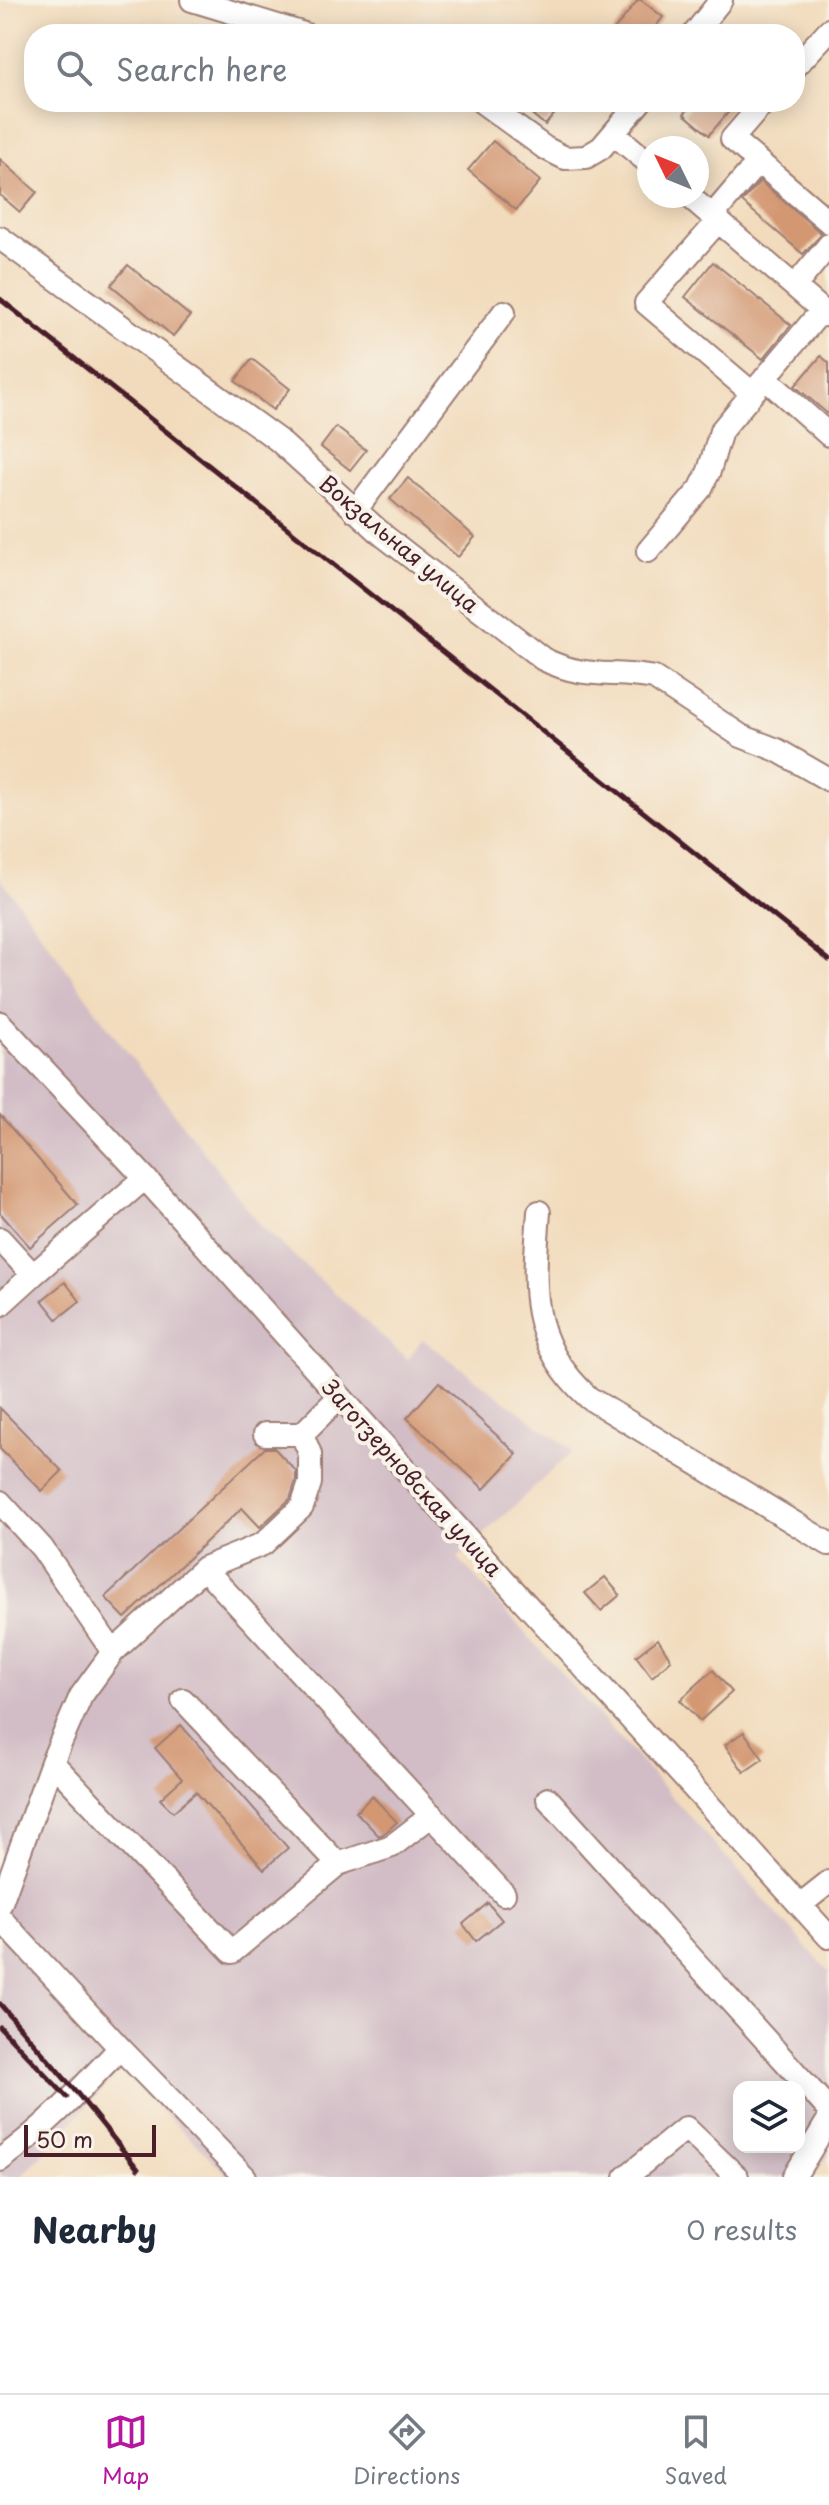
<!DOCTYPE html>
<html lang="en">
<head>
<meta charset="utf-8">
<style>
	:root { --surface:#fff; --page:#f2f2f3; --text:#1f2937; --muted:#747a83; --line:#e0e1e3; --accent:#b5179e }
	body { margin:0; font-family:"Playpen Sans",sans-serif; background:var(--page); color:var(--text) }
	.controls { position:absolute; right:24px; bottom:24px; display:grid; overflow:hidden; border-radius:16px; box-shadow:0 4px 20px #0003 }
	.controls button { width:72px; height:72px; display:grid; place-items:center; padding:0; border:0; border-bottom:2px solid var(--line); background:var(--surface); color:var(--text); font:40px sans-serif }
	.compass { position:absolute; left:637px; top:136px; width:72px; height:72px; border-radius:50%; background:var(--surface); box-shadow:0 4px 20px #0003; rotate:313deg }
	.scale { position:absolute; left:24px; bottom:20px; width:132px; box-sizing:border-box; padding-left:8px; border:4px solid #4a1f2b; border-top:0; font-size:22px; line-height:28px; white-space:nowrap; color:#4a1f2b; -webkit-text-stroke:6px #f7f3e8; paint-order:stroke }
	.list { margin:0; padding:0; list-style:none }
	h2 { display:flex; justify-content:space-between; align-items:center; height:104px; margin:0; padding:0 32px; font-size:34px }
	h2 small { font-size:26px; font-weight:400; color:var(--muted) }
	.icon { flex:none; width:44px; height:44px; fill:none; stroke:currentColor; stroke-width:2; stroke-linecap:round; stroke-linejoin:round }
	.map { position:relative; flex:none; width:829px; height:2177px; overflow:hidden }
	.search { position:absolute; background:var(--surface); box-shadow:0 4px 20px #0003; left:24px; right:24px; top:24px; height:88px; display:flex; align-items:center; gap:20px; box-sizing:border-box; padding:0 28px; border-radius:32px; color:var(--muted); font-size:30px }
	.sheet { height:216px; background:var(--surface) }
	nav { display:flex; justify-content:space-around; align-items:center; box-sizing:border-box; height:112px; border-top:2px solid var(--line); background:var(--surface); font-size:22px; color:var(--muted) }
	nav a { display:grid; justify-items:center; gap:4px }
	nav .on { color:var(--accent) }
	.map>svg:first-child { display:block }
	.industrial { fill:#d2bdc6; fill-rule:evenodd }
	.building { fill:#d39772 }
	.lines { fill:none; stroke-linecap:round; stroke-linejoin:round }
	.minor-casing { stroke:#9e7d74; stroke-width:26 }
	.minor { stroke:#fff; stroke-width:22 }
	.rail { stroke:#4a1f2b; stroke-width:5 }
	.labels { text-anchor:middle; stroke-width:8; stroke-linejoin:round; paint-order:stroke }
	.street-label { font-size:22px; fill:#4a1f2b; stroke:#f7f3e8 }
</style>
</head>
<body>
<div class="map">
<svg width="829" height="2177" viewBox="0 0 829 2177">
	<rect width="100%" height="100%" fill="#f7f3e8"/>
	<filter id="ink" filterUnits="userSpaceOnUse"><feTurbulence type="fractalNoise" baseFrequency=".0125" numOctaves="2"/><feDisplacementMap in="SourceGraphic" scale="16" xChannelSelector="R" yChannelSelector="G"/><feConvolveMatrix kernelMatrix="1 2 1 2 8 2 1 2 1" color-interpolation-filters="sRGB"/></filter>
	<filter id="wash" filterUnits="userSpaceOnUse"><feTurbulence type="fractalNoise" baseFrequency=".006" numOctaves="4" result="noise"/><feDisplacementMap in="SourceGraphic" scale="32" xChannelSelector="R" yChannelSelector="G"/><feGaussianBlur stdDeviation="1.8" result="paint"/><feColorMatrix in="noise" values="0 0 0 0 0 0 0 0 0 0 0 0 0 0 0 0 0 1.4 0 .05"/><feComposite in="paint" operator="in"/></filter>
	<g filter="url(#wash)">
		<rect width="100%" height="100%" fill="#f2dbbc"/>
		<path class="industrial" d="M 0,877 L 111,1031 L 260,1225 L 408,1360 L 422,1339 L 573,1451 L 458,1558 L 829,1972 L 829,2155 L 813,2177 L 230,2177 L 120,2071 L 21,2177 L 0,2177 ZM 739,2087 L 799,2087 L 799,2147 L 739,2147 Z"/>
		<g id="blocks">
			<path class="building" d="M 638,0 L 641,0 L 663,17 L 650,34 L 611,34 Z
				M 517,102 L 565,102 L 545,125 Z
				M 694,102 L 737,102 L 709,135 L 684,114 Z
				M 493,141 L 540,181 L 516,210 L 468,170 Z
				M 0,159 L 37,192 L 20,212 L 0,195 Z
				M 760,181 L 822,234 L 803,254 L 742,202 Z
				M 713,262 L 791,325 L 763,359 L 685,297 Z
				M 128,265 L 190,316 L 173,336 L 111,285 Z
				M 821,356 L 829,363 L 829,415 L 795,386 Z
				M 252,359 L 290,389 L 273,410 L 235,381 Z
				M 336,427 L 366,450 L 350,470 L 321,447 Z
				M 408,478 L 475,537 L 458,557 L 390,499 Z
				M 0,1115 L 78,1205 L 30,1247 L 0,1213 Z
				M 65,1282 L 80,1301 L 57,1319 L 42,1300 Z
				M 439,1382 L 517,1454 L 484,1489 L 407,1418 Z
				M 0,1408 L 62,1471 L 42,1491 L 0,1449 Z
				M 265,1448 L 274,1448 L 296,1471 L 296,1481 L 290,1499 L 260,1527 L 242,1508 L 125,1618 L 105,1597 Z
				M 605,1577 L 620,1595 L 601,1611 L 585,1593 Z
				M 658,1639 L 671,1660 L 652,1677 L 636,1656 Z
				M 713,1670 L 732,1692 L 700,1721 L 680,1700 Z
				M 181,1725 L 288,1848 L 264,1869 L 196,1792 L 173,1812 L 160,1799 L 182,1779 L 155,1748 Z
				M 744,1732 L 763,1759 L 744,1772 L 725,1745 Z
				M 372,1796 L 397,1822 L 385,1833 L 379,1836 L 356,1812 Z
				M 488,1903 L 502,1920 L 476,1941 L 463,1924 Z"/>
		</g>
	</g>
	<g filter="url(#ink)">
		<use href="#blocks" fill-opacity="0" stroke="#9e7d74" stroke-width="2"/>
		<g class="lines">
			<g class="minor-casing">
				<path id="minor" d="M 192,0 L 304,34
					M 694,34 L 721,0
					M 795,67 L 829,30
					M 482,102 L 545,148 L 565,158 L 586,157 L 601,148 L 640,102
					M 764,102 L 732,139 L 829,222
					M 614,134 L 649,163
					M 689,196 L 829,316
					M 713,215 L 758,162
					M 719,220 L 646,303 L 752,393
					M 0,238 L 278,440 L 384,536 L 543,659 C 585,680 611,670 654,678 L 741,736 L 777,750 L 829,780
					M 795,286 L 829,245
					M 765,378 L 829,435
					M 355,511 L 504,312
					M 648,551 L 701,488 L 709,471 L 721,431 L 822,310
					M 0,1023 L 145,1178 L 506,1582 L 829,1937
					M 539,1212 C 533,1289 528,1342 589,1398 L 829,1544
					M 0,1239 L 33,1275 L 145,1178
					M 0,1305 L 33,1275
					M 265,1434 L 302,1434
					M 0,1502 L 42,1548 L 113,1652 L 204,1568 L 504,1894
					M 204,1568 L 263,1544 L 302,1507 L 310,1483 L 310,1454 L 302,1434 L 339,1397
					M 183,1700 L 338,1864
					M 52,1762 L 232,1952 L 338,1864 L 392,1846 L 432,1815
					M 548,1799 L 829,2110
					M 0,1905 L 52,1762 L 81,1696 L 113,1652
					M 800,1905 L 829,1882
					M 0,1918 L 120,2048
					M 0,2160 C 45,2128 82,2088 120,2048 L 245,2177
					M 626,2177 L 686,2128 L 737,2177
					M 794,2177 L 829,2119"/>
			</g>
			<use href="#minor" class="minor"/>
			<path class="rail" d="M 0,299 L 829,960
				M 0,2004 L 77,2093 L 138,2169
				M 0,2027 L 67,2097"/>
		</g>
	</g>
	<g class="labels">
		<g class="street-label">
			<text transform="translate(399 544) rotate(40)" y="8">Вокзальная улица</text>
			<text transform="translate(412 1478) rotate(48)" y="8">Заготзерновская улица</text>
		</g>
	</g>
</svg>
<div class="controls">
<button><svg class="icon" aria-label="layers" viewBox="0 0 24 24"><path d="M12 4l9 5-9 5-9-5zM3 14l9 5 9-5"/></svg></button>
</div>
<svg class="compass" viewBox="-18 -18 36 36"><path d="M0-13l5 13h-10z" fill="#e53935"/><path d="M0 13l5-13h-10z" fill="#747a83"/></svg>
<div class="scale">50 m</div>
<div class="search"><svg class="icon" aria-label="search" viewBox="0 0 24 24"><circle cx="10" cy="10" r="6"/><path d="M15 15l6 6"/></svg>Search here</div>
</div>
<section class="sheet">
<h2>Nearby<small>0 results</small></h2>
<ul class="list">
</ul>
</section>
<nav>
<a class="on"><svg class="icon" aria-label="map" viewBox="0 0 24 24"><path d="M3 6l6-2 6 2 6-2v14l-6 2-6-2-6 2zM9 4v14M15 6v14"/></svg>Map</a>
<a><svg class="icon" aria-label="directions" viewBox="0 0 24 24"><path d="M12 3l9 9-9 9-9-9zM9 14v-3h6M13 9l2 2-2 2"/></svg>Directions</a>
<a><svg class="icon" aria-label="saved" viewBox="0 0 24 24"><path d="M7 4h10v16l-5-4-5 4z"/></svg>Saved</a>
</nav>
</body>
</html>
